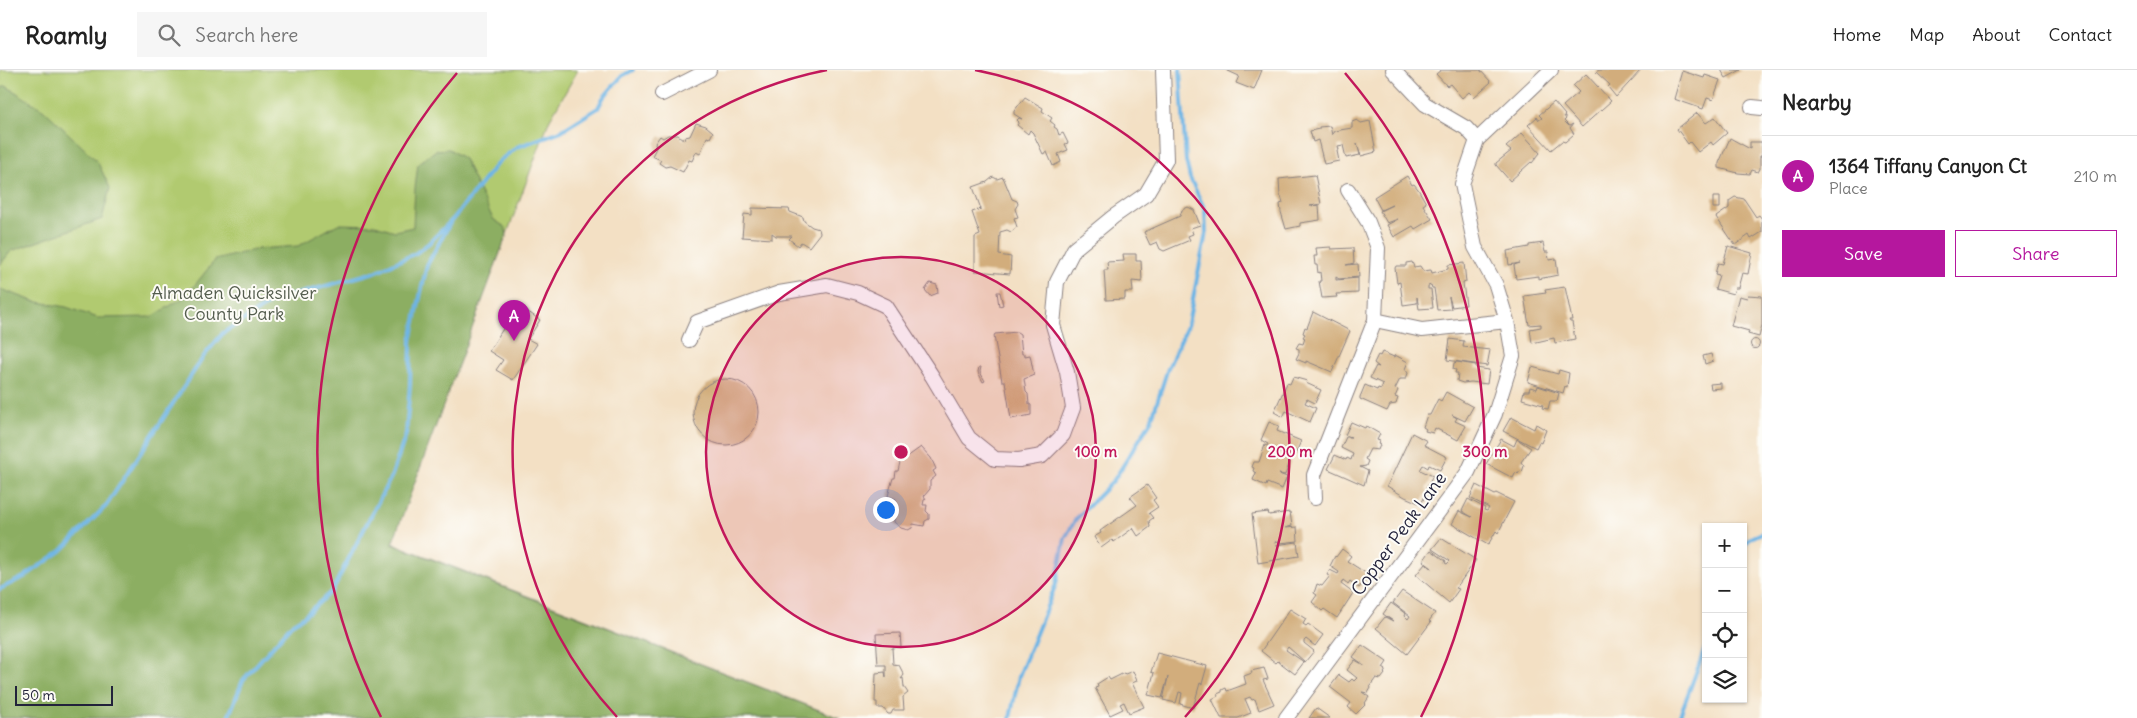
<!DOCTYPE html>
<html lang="en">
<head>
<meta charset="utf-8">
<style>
	:root { --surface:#fff; --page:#f6f6f6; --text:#222; --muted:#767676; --line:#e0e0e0; --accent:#b5179e }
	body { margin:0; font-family:Delius,sans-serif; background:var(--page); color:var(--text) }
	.controls { position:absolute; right:15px; bottom:15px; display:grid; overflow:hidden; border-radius:0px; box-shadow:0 1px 4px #0004 }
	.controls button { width:45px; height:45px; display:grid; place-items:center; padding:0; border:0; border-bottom:1px solid var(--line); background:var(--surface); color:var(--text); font:25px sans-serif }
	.scale { position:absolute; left:15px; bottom:12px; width:98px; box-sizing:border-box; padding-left:5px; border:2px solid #22223b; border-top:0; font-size:14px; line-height:18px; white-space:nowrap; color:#22223b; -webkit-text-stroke:4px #fdfcf7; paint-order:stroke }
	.you { position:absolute; left:885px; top:439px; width:18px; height:18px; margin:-12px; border:4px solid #fff; border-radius:50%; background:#1a73e8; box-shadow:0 0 0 8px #1a73e833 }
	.badge { display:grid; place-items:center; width:32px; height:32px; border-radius:50%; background:var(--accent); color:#fff; font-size:16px; font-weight:700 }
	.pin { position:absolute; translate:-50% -41px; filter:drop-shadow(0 1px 2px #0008) }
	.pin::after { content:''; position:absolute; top:26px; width:18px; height:15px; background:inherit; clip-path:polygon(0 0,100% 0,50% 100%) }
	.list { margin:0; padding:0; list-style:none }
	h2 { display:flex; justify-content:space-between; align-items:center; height:65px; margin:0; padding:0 20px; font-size:21px }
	h2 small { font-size:16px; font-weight:400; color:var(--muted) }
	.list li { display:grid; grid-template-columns:32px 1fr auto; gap:15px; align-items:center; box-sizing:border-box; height:80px; padding:0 20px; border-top:1px solid var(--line) }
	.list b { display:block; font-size:19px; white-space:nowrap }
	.list p { margin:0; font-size:16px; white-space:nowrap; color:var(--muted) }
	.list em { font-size:16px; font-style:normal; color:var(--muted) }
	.actions { display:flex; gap:10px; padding:15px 20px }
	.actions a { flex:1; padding:11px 0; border:1px solid var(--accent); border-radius:0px; text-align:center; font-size:18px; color:var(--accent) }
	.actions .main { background:var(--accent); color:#fff }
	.icon { flex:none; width:28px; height:28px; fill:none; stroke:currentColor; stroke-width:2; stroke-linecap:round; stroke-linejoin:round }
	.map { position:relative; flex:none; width:1762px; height:648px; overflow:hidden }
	header { display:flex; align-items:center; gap:30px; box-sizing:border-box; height:70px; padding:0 25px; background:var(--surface); border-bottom:1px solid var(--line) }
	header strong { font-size:24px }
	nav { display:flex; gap:28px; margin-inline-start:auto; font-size:18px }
	.search { width:350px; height:45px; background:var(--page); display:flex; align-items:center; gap:12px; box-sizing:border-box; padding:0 18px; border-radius:0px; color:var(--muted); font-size:19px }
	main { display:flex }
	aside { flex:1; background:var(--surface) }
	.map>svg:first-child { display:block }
	.green { fill:#b1ca70; stroke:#6a7656 }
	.forest { fill:#8cae62; stroke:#57684e }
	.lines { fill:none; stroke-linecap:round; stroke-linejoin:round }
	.stream { stroke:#6eb5e5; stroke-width:4 }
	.building { fill:#d2ad7b }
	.minor-casing { stroke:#8a8180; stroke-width:16 }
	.minor { stroke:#fff; stroke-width:14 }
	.ring { fill:none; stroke:#c2185b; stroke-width:2.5 }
	.labels { text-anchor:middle; stroke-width:4; stroke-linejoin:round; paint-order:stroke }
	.park-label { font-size:18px; fill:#545d4e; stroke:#fdfcf7 }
	.street-label { font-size:18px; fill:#22223b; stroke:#fdfcf7 }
	.centre { fill:#c2185b; stroke:#fdfcf7; stroke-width:2.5 }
	.ring-label { font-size:15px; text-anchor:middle; font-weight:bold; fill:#c2185b; stroke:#fdfcf7; stroke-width:4; stroke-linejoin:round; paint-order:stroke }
</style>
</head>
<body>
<header>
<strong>Roamly</strong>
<div class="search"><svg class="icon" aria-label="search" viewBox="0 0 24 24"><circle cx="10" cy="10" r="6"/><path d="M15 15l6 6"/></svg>Search here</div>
<nav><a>Home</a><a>Map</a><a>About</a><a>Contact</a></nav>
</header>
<main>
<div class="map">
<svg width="1762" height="648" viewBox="0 0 1762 648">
	<rect width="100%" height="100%" fill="#fdfcf7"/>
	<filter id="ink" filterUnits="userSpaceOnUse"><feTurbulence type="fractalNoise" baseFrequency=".02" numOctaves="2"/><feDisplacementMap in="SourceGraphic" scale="10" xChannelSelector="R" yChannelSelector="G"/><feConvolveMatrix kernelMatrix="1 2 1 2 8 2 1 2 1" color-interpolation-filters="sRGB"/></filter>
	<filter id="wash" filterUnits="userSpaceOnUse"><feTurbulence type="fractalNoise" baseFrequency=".0096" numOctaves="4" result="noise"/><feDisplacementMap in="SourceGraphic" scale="20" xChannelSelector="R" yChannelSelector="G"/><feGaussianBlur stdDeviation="1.12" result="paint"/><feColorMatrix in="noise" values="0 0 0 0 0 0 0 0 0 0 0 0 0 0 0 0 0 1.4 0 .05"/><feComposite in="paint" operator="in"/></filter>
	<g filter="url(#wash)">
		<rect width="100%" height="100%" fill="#f3e0c4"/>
		<path class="green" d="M 0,0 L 578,0 L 549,51 L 392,473 L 840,648 L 0,648 Z"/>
		<path class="forest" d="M 6,16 L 44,40 L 97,91 L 110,118 L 102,149 L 11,181 L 0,195 L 0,19 Z
			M 449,79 L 464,89 L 493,149 L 505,157 L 507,164 L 392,474 L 839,648 L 0,648 L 0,219 L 33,231 L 66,237 L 98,248 L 152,247 L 186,226 L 215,190 L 258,179 L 298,176 L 338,154 L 375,155 L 395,161 L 413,157 L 415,119 L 418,94 L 436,80 Z"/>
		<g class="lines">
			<path class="stream" d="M 1743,476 L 1751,468 L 1762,463
				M 0,519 L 24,507 L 61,481 L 106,436 L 204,286 L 223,263 L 273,231 L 375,202 L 416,183 L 429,173 L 453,149 L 499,91 L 517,77 L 561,61 L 598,38 L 603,28 L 622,6 L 633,0
				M 228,648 L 243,610 L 293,553 L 303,547 L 332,521 L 392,405 L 406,364 L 410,314 L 411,271 L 422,217 L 427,195 L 450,153
				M 1010,648 L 1019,606 L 1056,514 L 1065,468 L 1076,449 L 1114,410 L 1151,351 L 1168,298 L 1188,254 L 1206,163 L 1205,140 L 1190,108 L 1186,91 L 1180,0
				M 1679,648 L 1706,576"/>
		</g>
		<g id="blocks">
			<path class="building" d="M 1226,0 L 1262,0 L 1254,20 L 1236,13 L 1239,6 Z
				M 1441,0 L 1480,0 L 1491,12 L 1474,27 L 1469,22 L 1462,28 L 1450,14 L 1447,16 L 1436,4 Z
				M 1599,0 L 1641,0 L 1616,27 L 1608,17 L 1610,15 L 1596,2 Z
				M 1721,0 L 1741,0 L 1726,8 Z
				M 1682,1 L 1704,8 L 1705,5 L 1720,10 L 1713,30 L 1707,28 L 1703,39 L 1674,29 Z
				M 1586,4 L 1611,31 L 1582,57 L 1563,36 L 1579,22 L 1573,16 Z
				M 1025,27 L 1043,38 L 1042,41 L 1052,48 L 1050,51 L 1055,55 L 1054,57 L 1057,59 L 1059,65 L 1063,63 L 1068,73 L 1065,74 L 1068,80 L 1058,84 L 1061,92 L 1053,96 L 1047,82 L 1043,84 L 1033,63 L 1030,60 L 1028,64 L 1017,55 L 1019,52 L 1017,50 L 1019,48 L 1022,49 L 1014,44 L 1014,41 Z
				M 1554,32 L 1565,45 L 1564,46 L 1566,49 L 1564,51 L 1569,56 L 1573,54 L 1570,58 L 1574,64 L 1565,72 L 1562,71 L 1551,80 L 1528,55 L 1537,47 L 1539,50 L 1542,48 L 1539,45 Z
				M 1697,43 L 1706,53 L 1715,47 L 1727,63 L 1713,75 L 1711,72 L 1698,82 L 1690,72 L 1688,74 L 1677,59 Z
				M 1357,50 L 1361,53 L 1370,51 L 1376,82 L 1361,86 L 1357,73 L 1360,85 L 1346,88 L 1343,75 L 1338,76 L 1339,80 L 1337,81 L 1339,91 L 1324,94 L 1318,70 L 1313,72 L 1310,61 L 1319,59 L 1319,57 L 1330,56 L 1332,65 L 1334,61 L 1352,58 L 1352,52 Z
				M 696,53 L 706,56 L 713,62 L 710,68 L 707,67 L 700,84 L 696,82 L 692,91 L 689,90 L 683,102 L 670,96 L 665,97 L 659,93 L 661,90 L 652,86 L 656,78 L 655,73 L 660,66 L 663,68 L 668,65 L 678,65 L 684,70 L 685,67 L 690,66 Z
				M 1522,63 L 1540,83 L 1532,93 L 1531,92 L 1510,111 L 1496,95 L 1496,93 L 1511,81 L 1506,77 Z
				M 1730,68 L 1750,79 L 1750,72 L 1762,72 L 1762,86 L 1760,86 L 1760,99 L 1758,102 L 1752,100 L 1750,104 L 1738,103 L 1719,98 L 1719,93 Z
				M 1315,105 L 1321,134 L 1310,136 L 1319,135 L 1320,150 L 1300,153 L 1300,156 L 1286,159 L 1281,142 L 1280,134 L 1283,133 L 1281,126 L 1280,126 L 1279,109 Z
				M 1407,106 L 1412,115 L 1414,114 L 1418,119 L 1426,133 L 1423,135 L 1432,149 L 1415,159 L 1413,156 L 1394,167 L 1387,155 L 1398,149 L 1387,153 L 1380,141 L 1392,135 L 1381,140 L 1374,127 Z
				M 993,107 L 997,109 L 1003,107 L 1012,129 L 1017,131 L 1018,134 L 1015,139 L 1018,147 L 1014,148 L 1017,157 L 1011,162 L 1007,160 L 1000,162 L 999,185 L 1011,187 L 1010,204 L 975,201 L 975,167 L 980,165 L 972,142 L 981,139 L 973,117 L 987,112 Z
				M 1713,127 L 1720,127 L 1720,138 L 1713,138 Z
				M 1735,127 L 1744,129 L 1756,147 L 1759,145 L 1762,149 L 1762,162 L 1751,169 L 1749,165 L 1735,175 L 1716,147 L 1729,138 L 1729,131 Z
				M 1188,137 L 1194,140 L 1200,155 L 1191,158 L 1193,164 L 1188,166 L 1190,170 L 1164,181 L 1160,179 L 1157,172 L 1150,175 L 1144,162 L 1180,146 L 1182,140 Z
				M 752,138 L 789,139 L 790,142 L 803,147 L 804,151 L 812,157 L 819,159 L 820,163 L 809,177 L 801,172 L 798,176 L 789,169 L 792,166 L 776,166 L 772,163 L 772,169 L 742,167 L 744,144 L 752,145 Z
				M 1543,173 L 1545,182 L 1548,182 L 1549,190 L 1556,189 L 1558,205 L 1538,209 L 1538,206 L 1516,209 L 1514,195 L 1520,193 L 1509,195 L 1507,181 L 1529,177 L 1529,175 Z
				M 1728,176 L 1752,183 L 1748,204 L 1742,203 L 1738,218 L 1735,218 L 1733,224 L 1715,219 L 1719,205 L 1715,204 L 1718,193 L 1723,194 Z
				M 1331,177 L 1331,179 L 1353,178 L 1354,193 L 1346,195 L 1358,194 L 1359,207 L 1339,209 L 1336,207 L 1336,210 L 1358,208 L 1358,223 L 1336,224 L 1337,227 L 1322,228 L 1319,211 L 1321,211 L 1320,202 L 1318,203 L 1317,195 L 1315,195 L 1314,186 L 1317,186 L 1316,178 Z
				M 1123,184 L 1136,184 L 1136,191 L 1141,191 L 1142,212 L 1132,211 L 1133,222 L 1125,222 L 1125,229 L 1106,230 L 1104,200 L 1108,200 L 1107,192 L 1124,191 Z
				M 1412,192 L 1414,197 L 1420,196 L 1423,201 L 1431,200 L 1432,203 L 1448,199 L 1448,195 L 1464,193 L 1466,212 L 1463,213 L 1466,235 L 1452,237 L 1449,227 L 1451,239 L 1437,240 L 1434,218 L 1432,218 L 1431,215 L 1428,216 L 1428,219 L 1431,219 L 1433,238 L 1419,239 L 1417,227 L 1417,233 L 1403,235 L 1400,212 L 1397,213 L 1395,198 L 1396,196 L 1406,196 L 1406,193 Z
				M 930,213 L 937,215 L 938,223 L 930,226 L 925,220 Z
				M 1565,217 L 1572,250 L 1569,250 L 1570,252 L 1572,252 L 1575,269 L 1555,273 L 1554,268 L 1532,273 L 1530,259 L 1541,257 L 1541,254 L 1529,255 L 1524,226 L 1546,223 L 1545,220 Z
				M 997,222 L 1000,222 L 1003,235 L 999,236 Z
				M 1748,225 L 1762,226 L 1762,255 L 1759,267 L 1748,264 L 1749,261 L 1731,256 L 1739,226 L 1747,228 Z
				M 518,235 L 540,250 L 528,269 L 537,274 L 513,310 L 496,300 L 503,290 L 489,281 Z
				M 1313,242 L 1350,261 L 1332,302 L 1306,291 L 1306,293 L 1296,289 L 1299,283 L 1299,279 L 1296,278 L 1299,273 L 1303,274 L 1305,268 L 1303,267 L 1305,264 L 1303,263 L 1305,257 L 1307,258 Z
				M 1017,262 L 1020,264 L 1022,284 L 1025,284 L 1025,286 L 1030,285 L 1034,305 L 1024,309 L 1026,322 L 1028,324 L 1029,334 L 1031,335 L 1031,345 L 1011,349 L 1005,311 L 1002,311 L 994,266 L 995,264 Z
				M 1450,269 L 1464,271 L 1463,277 L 1490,280 L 1487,296 L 1447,290 Z
				M1750.5 274a4.5 4.5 0 1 1 9 0a4.5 4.5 0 1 1-9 0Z
				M 1382,282 L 1394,287 L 1395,285 L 1408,292 L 1405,299 L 1408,303 L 1406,309 L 1400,309 L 1395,319 L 1398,320 L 1395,327 L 1398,328 L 1396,334 L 1390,335 L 1387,341 L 1360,329 L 1360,327 L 1365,315 L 1377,320 L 1378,318 L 1381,319 L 1383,314 L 1370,308 L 1376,296 L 1379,297 L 1374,293 L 1378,285 L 1380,286 Z
				M 1711,284 L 1713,291 L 1705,294 L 1703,286 Z
				M 1457,292 L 1476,295 L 1476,298 L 1489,300 L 1487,314 L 1471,312 L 1463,313 L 1457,311 L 1458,303 L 1455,303 L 1456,300 L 1453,299 L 1454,293 Z
				M 979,297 L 981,297 L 980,302 L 985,311 L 983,312 L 978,302 Z
				M 1532,297 L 1558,304 L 1559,300 L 1569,303 L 1567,317 L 1565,316 L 1563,323 L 1528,312 Z
				M 1293,307 L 1307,311 L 1306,313 L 1321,320 L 1315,333 L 1307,329 L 1305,333 L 1316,338 L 1310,352 L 1286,341 L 1283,347 L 1274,342 L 1287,313 L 1290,314 Z
				M693 342a33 33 0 1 1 66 0a33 33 0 1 1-66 0Z
				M 1721,313 L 1721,318 L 1711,319 L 1710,314 Z
				M 1538,316 L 1559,323 L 1557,331 L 1550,331 L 1548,339 L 1542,338 L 1543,335 L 1522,329 L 1524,321 L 1529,321 L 1530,317 L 1537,319 Z
				M 1446,322 L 1473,337 L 1465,351 L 1452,345 L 1457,348 L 1455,351 L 1466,356 L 1458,370 L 1435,358 L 1433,363 L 1425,361 L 1426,359 L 1423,357 L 1427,345 L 1430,345 L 1438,329 L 1441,331 Z
				M 1511,347 L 1534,359 L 1536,354 L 1546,360 L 1541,373 L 1539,372 L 1536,378 L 1503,361 Z
				M 1269,352 L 1279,356 L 1277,361 L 1301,371 L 1295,385 L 1285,381 L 1283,383 L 1279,382 L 1277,386 L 1290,392 L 1285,405 L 1279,404 L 1287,407 L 1282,419 L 1267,413 L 1266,416 L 1253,410 L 1256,403 L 1253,401 L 1254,398 L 1252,397 L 1254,392 L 1259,392 L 1265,375 L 1267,376 L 1268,374 L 1261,370 Z
				M 1351,352 L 1365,358 L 1366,356 L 1380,364 L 1377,370 L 1380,371 L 1378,374 L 1380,375 L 1378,380 L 1370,379 L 1365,389 L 1368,391 L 1366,396 L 1360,397 L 1368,401 L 1364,415 L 1328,399 L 1335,385 L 1346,390 L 1347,388 L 1351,390 L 1353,384 L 1341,378 L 1346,367 L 1351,367 L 1345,365 Z
				M 1412,363 L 1427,371 L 1424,375 L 1447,387 L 1440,400 L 1429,395 L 1428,398 L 1423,395 L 1420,400 L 1433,406 L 1426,419 L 1428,420 L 1421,434 L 1405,427 L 1387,416 Z
				M 1501,369 L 1514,376 L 1517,369 L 1531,378 L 1521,392 L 1524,396 L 1522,402 L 1520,401 L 1518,404 L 1516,402 L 1513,408 L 1486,394 Z
				M 921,377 L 931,388 L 936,399 L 933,401 L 936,406 L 930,411 L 930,419 L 924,426 L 926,429 L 924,430 L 923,435 L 927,435 L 926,441 L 929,444 L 929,449 L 925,451 L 924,456 L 913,454 L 912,458 L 908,460 L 901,458 L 894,452 L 896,429 L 888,426 L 893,408 L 895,408 L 896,401 L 898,401 L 900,392 Z
				M 1147,415 L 1156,428 L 1153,430 L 1158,437 L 1149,443 L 1153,448 L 1149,451 L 1150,457 L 1138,466 L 1133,458 L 1114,472 L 1112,470 L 1101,478 L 1094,467 L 1101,463 L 1100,461 L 1137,435 L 1130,427 Z
				M 1476,415 L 1495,425 L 1496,423 L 1514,432 L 1498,463 L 1496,461 L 1488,475 L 1452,454 L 1459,441 L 1472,447 L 1462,441 L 1468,429 L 1485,438 L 1484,440 L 1487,441 L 1489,438 L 1470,428 Z
				M 1268,442 L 1269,445 L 1290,442 L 1292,456 L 1285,458 L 1297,457 L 1298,471 L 1280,473 L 1279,471 L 1275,472 L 1276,475 L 1297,472 L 1299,486 L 1258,493 L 1252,444 Z
				M 1441,468 L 1476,490 L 1456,518 L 1459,519 L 1449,533 L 1416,505 L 1425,494 L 1432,498 L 1423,491 L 1431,480 L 1446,491 L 1445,493 L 1447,494 L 1450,491 L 1432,479 Z
				M 1342,479 L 1351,486 L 1347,491 L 1369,505 L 1359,518 L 1350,511 L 1348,514 L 1343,510 L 1341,514 L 1353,523 L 1337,548 L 1324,539 L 1322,541 L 1312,532 L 1317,525 L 1314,523 L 1317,514 L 1322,516 L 1330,506 L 1327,505 L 1330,500 L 1338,504 L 1339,502 L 1330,496 L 1335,486 L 1336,487 Z
				M 1402,521 L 1435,543 L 1429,551 L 1431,552 L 1407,584 L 1376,558 L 1385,547 L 1393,551 L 1383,544 L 1391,533 L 1406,544 L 1405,546 L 1408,549 L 1410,546 L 1393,533 Z
				M 1290,539 L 1306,549 L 1303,554 L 1306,556 L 1308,554 L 1323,565 L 1315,576 L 1306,569 L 1304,571 L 1304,573 L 1314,581 L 1305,592 L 1288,577 L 1286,580 L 1304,592 L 1295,604 L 1278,591 L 1276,593 L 1261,581 Z
				M 900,563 L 901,577 L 892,578 L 893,594 L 899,595 L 904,605 L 901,609 L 903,608 L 904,617 L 908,623 L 903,627 L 904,640 L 893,640 L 891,644 L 888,644 L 883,638 L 877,638 L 877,632 L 875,632 L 876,603 L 885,602 L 886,607 L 886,595 L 878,595 L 876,564 Z
				M 1362,575 L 1387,592 L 1383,598 L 1386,600 L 1384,603 L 1385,604 L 1381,609 L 1376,608 L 1370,616 L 1371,618 L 1368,623 L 1362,622 L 1369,627 L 1365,633 L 1366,634 L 1356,644 L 1348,637 L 1351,633 L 1330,617 L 1339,605 L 1349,612 L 1352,609 L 1354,611 L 1357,608 L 1347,600 L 1355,590 L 1364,595 L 1353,587 Z
				M 1157,583 L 1207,596 L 1202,614 L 1200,613 L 1193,638 L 1180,634 L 1182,623 L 1179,622 L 1176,633 L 1163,630 L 1168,607 L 1162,628 L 1148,625 L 1154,603 L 1151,602 Z
				M 1264,598 L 1268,609 L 1263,610 L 1274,634 L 1259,640 L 1255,629 L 1252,630 L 1250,627 L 1245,629 L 1251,643 L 1238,648 L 1221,648 L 1212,629 L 1218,626 L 1217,624 L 1222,622 L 1222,620 L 1226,618 L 1227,621 L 1246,614 L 1244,606 L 1252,603 L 1251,601 Z
				M 1133,601 L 1137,611 L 1132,613 L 1144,637 L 1129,643 L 1124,632 L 1120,634 L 1123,639 L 1110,645 L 1095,618 L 1098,617 L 1097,614 L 1108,607 L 1110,610 L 1124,603 L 1125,604 Z
				M 1316,638 L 1330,648 L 1309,648 Z"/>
		</g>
	</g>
	<g filter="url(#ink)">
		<use href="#blocks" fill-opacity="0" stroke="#8a8180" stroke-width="1"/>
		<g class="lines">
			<g class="minor-casing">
				<path id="minor" d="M 1393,0 L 1425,34 L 1466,58 L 1477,70
					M 662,24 L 709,0
					M 1752,37 L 1762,38
					M 1375,250 L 1422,260 L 1507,251
					M 689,270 L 697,252 L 779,223 L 827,215 L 858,223 L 886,236 L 932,306 L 969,368 L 995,389 L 1019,390 L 1042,386 L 1063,365 L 1073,338 L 1067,302 L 1053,255 L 1057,212 L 1074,179 L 1113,147 L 1146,124 L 1166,90 L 1163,0
					M 1315,428 L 1314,405 L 1375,250 L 1378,178 L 1368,152 L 1348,120
					M 1286,648 L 1468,402 L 1495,344 L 1513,286 L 1507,251 L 1496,215 L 1475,177 L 1462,114 L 1477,70 L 1551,0"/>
			</g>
			<use href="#minor" class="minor"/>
		</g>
	</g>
	<circle cx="901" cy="382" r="195" fill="#c2185b" fill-opacity=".12"/>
	<g class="ring">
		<circle cx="901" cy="382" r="195"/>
		<path d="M617 647A389 389 0 0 1 827 0M975 0A389 389 0 0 1 1185 647"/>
		<path d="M381 647A584 584 0 0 1 457 3M1345 3A584 584 0 0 1 1421 647"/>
	</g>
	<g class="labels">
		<g class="park-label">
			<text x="234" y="229">Almaden Quicksilver<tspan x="234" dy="21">County Park</tspan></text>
		</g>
		<g class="street-label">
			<text transform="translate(1399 464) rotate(-54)" y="6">Copper Peak Lane</text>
		</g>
	</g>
	<circle cx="901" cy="382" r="8" class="centre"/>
	<g class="ring-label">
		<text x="1096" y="387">100 m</text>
		<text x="1290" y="387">200 m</text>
		<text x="1485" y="387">300 m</text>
	</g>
</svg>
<div class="controls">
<button>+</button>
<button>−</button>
<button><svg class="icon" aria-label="locate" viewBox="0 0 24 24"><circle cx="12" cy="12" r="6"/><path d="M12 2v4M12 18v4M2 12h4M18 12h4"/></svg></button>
<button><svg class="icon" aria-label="layers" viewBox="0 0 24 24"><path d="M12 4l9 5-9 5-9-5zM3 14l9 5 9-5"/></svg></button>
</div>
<div class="scale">50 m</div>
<div class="you"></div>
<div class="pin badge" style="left:514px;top:271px">A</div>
</div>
<aside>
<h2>Nearby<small></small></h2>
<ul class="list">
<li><span class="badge">A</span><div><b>1364 Tiffany Canyon Ct</b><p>Place</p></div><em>210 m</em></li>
</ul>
<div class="actions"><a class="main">Save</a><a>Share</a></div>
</aside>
</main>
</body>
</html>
